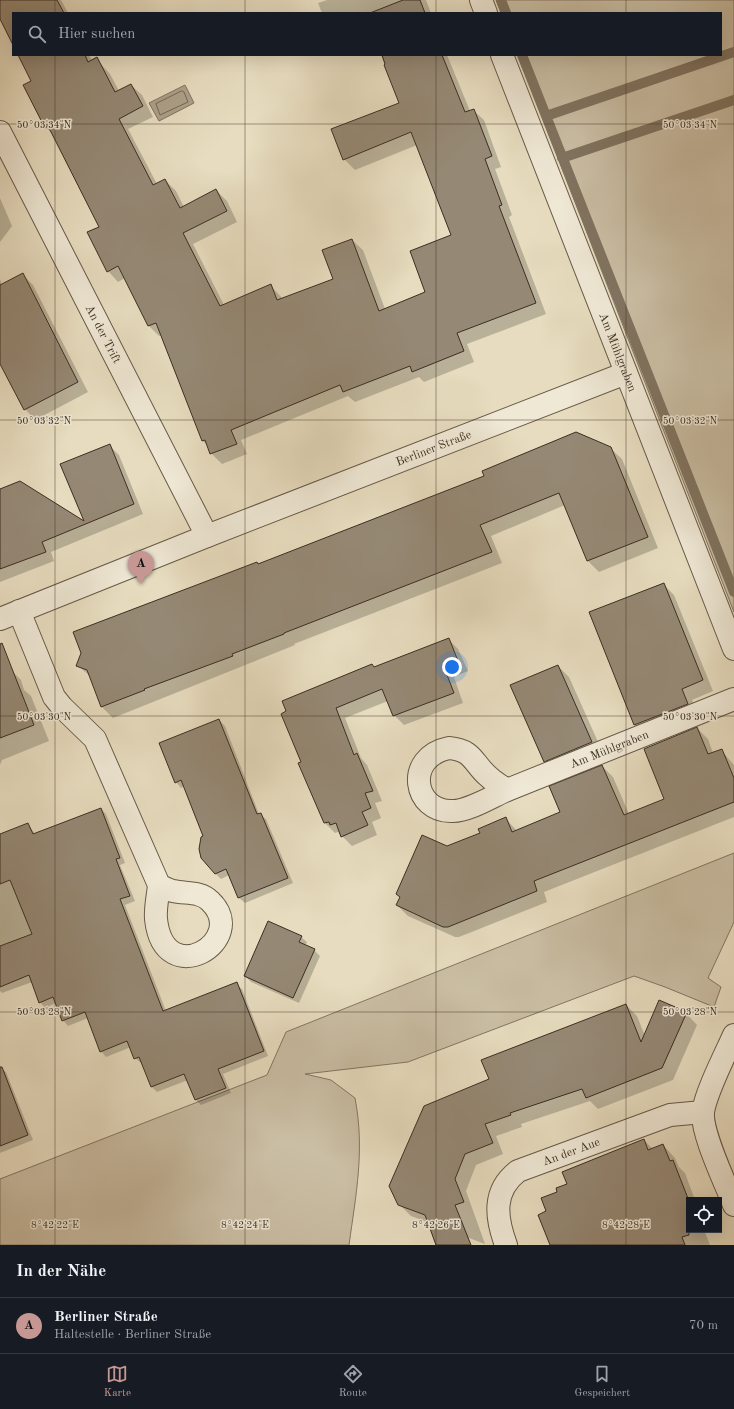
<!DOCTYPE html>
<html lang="de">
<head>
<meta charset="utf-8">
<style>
	:root { --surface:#171b24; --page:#20242c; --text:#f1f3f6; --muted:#9ea1a6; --line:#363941; --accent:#c59692 }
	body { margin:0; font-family:"Old Standard TT",serif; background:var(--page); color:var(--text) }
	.controls { position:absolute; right:12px; bottom:12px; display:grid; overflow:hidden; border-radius:0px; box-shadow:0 4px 16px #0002 }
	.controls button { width:36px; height:36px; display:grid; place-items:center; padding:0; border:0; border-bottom:1px solid var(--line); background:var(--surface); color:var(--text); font:20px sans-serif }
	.you { position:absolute; left:452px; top:667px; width:14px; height:14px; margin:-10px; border:3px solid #fff; border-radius:50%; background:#1a73e8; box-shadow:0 0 0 6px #1a73e833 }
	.badge { display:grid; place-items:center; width:26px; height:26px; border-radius:50%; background:var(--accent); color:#111; font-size:13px; font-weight:700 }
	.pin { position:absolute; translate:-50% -33px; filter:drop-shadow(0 1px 2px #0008) }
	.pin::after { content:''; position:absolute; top:21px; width:14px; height:12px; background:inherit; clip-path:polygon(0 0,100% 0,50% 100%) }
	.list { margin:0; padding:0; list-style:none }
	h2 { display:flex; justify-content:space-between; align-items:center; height:52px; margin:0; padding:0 16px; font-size:17px }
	h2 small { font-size:13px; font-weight:400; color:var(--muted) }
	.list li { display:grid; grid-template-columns:26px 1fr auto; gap:12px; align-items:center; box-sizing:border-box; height:56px; padding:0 16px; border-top:1px solid var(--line) }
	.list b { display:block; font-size:15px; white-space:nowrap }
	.list p { margin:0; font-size:13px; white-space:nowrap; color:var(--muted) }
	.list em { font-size:13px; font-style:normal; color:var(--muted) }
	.icon { flex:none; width:22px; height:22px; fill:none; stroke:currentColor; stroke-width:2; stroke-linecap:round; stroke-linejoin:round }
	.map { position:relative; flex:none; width:734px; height:1245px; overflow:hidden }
	.search { position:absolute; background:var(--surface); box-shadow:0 4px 16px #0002; left:12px; right:12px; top:12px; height:44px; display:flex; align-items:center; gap:10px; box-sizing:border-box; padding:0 14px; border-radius:0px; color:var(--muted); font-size:15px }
	.sheet { height:108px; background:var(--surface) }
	nav { display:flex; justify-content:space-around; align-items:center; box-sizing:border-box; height:56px; border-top:1px solid var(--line); background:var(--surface); font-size:11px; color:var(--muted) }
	nav a { display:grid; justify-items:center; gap:2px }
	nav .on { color:var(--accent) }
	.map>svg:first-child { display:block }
	.green { fill:#cabea4; stroke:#837663 }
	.water { fill:#ada18a; stroke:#807360 }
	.shadow { fill:#0003 }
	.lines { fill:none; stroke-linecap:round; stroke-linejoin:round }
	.shore { stroke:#746856; stroke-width:1 }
	.stream { stroke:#807360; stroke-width:10 }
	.building { fill:#958874; stroke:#3c2e22 }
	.minor-casing { stroke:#675a49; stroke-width:24 }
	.minor { stroke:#efe8d5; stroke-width:22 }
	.ticks { fill:none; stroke:#3c2e22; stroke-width:1; stroke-opacity:0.45 }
	.labels { text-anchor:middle; stroke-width:3; stroke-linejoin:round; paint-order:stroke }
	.street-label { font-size:12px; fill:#3c2e22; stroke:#efe8d5 }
	.ticks-label { font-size:10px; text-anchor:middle; fill:#3c2e22; stroke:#efe8d5; stroke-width:3; stroke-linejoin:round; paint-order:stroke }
</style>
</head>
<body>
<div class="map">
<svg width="734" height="1245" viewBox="0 0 734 1245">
	<rect width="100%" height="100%" fill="#e7dcbf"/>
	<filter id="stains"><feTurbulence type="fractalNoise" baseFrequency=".005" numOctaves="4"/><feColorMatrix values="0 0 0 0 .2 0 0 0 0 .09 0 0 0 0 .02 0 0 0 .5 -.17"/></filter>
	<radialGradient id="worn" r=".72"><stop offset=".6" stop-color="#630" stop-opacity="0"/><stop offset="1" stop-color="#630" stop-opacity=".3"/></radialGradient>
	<path class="green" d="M 496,0 L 734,0 L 734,612 L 518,55 L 721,55 L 721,13 L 501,13 Z
		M 734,853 L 734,922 L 708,978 L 721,987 L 714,1007 L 665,987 L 634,976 L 408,1062 L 305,1074 L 331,1080 L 355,1098 C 365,1150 356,1194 349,1245 L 0,1245 L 0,1179 L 267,1075 L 286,1032 Z"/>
	<path class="water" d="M 185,85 L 194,103 L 159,121 L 149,103 Z"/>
	<path class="shadow" d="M 0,0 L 61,0 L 68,13 L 13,13 L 13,43 L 0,18 Z
		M 327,0 L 426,0 L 431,13 L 322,13 L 318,3 Z
		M 19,55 L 89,55 L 94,64 L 100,63 L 110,74 L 119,91 L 131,85 L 142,95 L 153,117 L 128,129 L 157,184 L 165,180 L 176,191 L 184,207 L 216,190 L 227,201 L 237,222 L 193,244 L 224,305 L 271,286 L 283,299 L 334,280 L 352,240 L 363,250 L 385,309 L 426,293 L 452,235 L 417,145 L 355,170 L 344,159 L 400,104 L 381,55 L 447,55 L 470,111 L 473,110 L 484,120 L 501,167 L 495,169 L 512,215 L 509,217 L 546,314 L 467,344 L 474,362 L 424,382 L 419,377 L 355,402 L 348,396 L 241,440 L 247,454 L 222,464 L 211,453 L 208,446 L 202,440 L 162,335 L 159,336 L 149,326 L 125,278 L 118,282 L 108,271 L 101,227 L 54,136 L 46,127 L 33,81 Z
		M 0,198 L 12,226 L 0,242 Z
		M 22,274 L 33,285 L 88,392 L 35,420 L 25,409 L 0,362 L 0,279 L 2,285 Z
		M 109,445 L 119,455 L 143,514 L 51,552 L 54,561 L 0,582 L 0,490 L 20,483 L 86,524 L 62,465 Z
		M 610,448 L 622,459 L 658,548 L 599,572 L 588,561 L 565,505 L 491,536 L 502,563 L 294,644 L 295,645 L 113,718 L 102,707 L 91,677 L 77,665 L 258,565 Z
		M 663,584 L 674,595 L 713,691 L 692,700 L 699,715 L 646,736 L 635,725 L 590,613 Z
		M 448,639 L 458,649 L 468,671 L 454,677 L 463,703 L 404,725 L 394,715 L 388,701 L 345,718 L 361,758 L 367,765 L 382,801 L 375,803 L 381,818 L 372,822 L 377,835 L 352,846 L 338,832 L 335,833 L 325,823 L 282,714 L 375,668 Z
		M 5,664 L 21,680 L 24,690 L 31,696 L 49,741 L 2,760 L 0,765 L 0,666 Z
		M 558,666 L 569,677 L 603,753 L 556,772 L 545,761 Z
		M 219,720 L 225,726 L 259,814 L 266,819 L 293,883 L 245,903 L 239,898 L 229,875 L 221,879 L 215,873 L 204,837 L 185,786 L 181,788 L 176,782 Z
		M 697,728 L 708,739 L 713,753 L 721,750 L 734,765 L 734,817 L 544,892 L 547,902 L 459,937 L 455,937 L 408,916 L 397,905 L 401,898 L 397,894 L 447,847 L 481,833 L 506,819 L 517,831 L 561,813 L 602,766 L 613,777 L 629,814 L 665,799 Z
		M 101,809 L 106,814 L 125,863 L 120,865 L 135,901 L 125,905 L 166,1011 L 236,984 L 242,989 L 268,1056 L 223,1074 L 231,1093 L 201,1105 L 196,1100 L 188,1080 L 157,1092 L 152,1087 L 142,1063 L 141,1063 L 135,1058 L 131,1047 L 106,1057 L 101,1051 L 88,1018 L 68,1026 L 63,1020 L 56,1003 L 45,1008 L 40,1002 L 32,982 L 2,993 L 0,991 L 0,835 L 28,824 L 35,834 Z
		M 301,937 L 307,942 L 305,946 L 314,950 L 320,956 L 299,1003 L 251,982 L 245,976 Z
		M 626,1005 L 637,1016 L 645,1036 L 686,1013 L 697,1025 L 673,1080 L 598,1109 L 590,1101 L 521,1124 L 522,1127 L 496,1136 L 503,1154 L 476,1165 L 466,1191 L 485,1244 L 411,1216 L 399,1204 L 490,1080 Z
		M 0,1067 L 6,1072 L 33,1140 L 0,1153 Z
		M 644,1140 L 653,1149 L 663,1145 L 675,1158 L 679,1167 L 685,1173 L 695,1200 L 689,1200 L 689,1230 L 704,1230 L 710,1245 L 551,1245 L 548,1212 L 558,1193 L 568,1185 Z"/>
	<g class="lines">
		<path class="shore" d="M 182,91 L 184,92 L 188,102 L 160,115 L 156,104 Z"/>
		<path class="stream" d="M 501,0 L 506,13
			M 522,55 L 734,592
			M 546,116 L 734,52
			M 562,158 L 734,100"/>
	</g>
	<path class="building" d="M 0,0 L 57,0 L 64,13 L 13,13 L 13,45 L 0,19 Z
		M 403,0 L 420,0 L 425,13 L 370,13 Z
		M 18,55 L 85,55 L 88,62 L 97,57 L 115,92 L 131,84 L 143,106 L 119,119 L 153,185 L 165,179 L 180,208 L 216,189 L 227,211 L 183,233 L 220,306 L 271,284 L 277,300 L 333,279 L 322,250 L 352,239 L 379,311 L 425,292 L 410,251 L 451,235 L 411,132 L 343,160 L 331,129 L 399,103 L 384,65 L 385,64 L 382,55 L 442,55 L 465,112 L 474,109 L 492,156 L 485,159 L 502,205 L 499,206 L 536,303 L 457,333 L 464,351 L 412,372 L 410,366 L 343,392 L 340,385 L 231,430 L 237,444 L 210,454 L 205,440 L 202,441 L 156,323 L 148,326 L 118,266 L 107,272 L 87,232 L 99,227 L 48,126 L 45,128 L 23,85 L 31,81 Z
		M 23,273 L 78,382 L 24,410 L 0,364 L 0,285 Z
		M 576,432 L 611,447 L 648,537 L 587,561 L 559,493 L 480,525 L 492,552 L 284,633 L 284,634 L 232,654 L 233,656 L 144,689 L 145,690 L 101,707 L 87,670 L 76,666 L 81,653 L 73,632 L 257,562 L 258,564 L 484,476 L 482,471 Z
		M 110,444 L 134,504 L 42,542 L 46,552 L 0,569 L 0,489 L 20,481 L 84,521 L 60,464 Z
		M 664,583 L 703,680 L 682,689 L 688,704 L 634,725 L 589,612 Z
		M 449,638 L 458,661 L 444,667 L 454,693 L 393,716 L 382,689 L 336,708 L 354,755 L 357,753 L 373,791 L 365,793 L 371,808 L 362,812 L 368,825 L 341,837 L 336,823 L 330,825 L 329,822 L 324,823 L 298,763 L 301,762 L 281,714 L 286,711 L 282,701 L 372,664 L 374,667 Z
		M 2,643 L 34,725 L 0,738 L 0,644 Z
		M 558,665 L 592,742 L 544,762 L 510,685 Z
		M 219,719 L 257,814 L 261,813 L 288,878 L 238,898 L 226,869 L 215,874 L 201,858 L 199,849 L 201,837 L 203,836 L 181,780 L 175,783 L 159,743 Z
		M 697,727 L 708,754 L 722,749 L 734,778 L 734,802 L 534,881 L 537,891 L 448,927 L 443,927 L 396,905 L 400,897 L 396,894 L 422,835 L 447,846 L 480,833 L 478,829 L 506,817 L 512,832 L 560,812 L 549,786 L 602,765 L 624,815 L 664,799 L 644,749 Z
		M 101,808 L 120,858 L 116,859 L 130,896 L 120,899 L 163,1011 L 237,982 L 264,1051 L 218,1069 L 226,1088 L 195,1100 L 184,1074 L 151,1087 L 139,1057 L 134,1059 L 127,1041 L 100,1052 L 85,1012 L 62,1021 L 53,997 L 39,1003 L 29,975 L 0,987 L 0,946 L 32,934 L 10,880 L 0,884 L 0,834 L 28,823 L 33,834 Z
		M 268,921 L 302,936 L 299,942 L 315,949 L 293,998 L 244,976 Z
		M 659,1000 L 687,1012 L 662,1068 L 586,1098 L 582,1089 L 510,1113 L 511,1115 L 485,1124 L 493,1143 L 465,1154 L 455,1179 L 464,1202 L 455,1205 L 471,1245 L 436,1245 L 425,1215 L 398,1205 L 389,1186 L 424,1106 L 489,1079 L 481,1060 L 626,1004 L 641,1042 Z
		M 0,1067 L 2,1067 L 28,1135 L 0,1146 Z
		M 644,1139 L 648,1150 L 663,1144 L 670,1161 L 673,1160 L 689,1201 L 689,1235 L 682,1237 L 685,1245 L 550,1245 L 538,1215 L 546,1211 L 541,1198 L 557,1192 L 556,1188 L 567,1184 L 562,1172 Z"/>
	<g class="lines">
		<g class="minor-casing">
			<g id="minor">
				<path d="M 481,0 L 486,13"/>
				<path id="s1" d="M 502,55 L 734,649"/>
				<path id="s2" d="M 0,132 L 207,536"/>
				<path d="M 19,611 L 54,697 L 62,707 L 95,739 L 159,885 C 163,887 168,890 173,891 C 186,894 200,891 210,901 C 251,940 164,993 156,919 C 155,908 158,896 159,885"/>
				<path id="s3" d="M 0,619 L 207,536 L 626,373"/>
				<path d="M 449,748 C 474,750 473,764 489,777 C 494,782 501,786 507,790 C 493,796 469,811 453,811 C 413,813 404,757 449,748 Z"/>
				<path id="s4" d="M 507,790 L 734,699"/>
				<path d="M 734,1035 C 725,1055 706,1092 703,1112 C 701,1133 726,1184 734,1205"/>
				<path id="s5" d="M 506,1245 C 496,1218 492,1191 518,1171 L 670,1115 L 703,1112"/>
			</g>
		</g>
		<use href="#minor" class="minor"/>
	</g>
	<path class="ticks" d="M 55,0 L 55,13M 245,0 L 245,13M 436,0 L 436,13M 626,0 L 626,13M 55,55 L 55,1245M 245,55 L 245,1245M 436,55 L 436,1245M 626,55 L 626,1245M 0,124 L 734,124M 0,420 L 734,420M 0,716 L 734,716M 0,1012 L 734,1012"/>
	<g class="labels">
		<g class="street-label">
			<text dy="4" stroke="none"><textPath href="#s2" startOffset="227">An der Trift</textPath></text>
			<text dy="4" stroke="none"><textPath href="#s1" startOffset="319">Am Mühlgraben</textPath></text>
			<text dy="4" stroke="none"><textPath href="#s3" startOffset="466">Berliner Straße</textPath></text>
			<text dy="4" stroke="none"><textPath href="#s4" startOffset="110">Am Mühlgraben</textPath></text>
			<text dy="4" stroke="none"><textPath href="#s5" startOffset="138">An der Aue</textPath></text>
		</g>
	</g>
	<g class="ticks-label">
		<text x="44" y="128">50°03'34"N</text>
		<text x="690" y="128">50°03'34"N</text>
		<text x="44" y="424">50°03'32"N</text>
		<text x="690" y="424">50°03'32"N</text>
		<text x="44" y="720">50°03'30"N</text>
		<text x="690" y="720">50°03'30"N</text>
		<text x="44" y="1015">50°03'28"N</text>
		<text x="690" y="1015">50°03'28"N</text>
		<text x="55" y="1228">8°42'22"E</text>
		<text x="245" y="1228">8°42'24"E</text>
		<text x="436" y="1228">8°42'26"E</text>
		<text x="626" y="1228">8°42'28"E</text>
	</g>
	<rect width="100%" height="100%" filter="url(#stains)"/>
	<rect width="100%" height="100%" fill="url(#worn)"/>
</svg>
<div class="controls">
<button><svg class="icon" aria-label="locate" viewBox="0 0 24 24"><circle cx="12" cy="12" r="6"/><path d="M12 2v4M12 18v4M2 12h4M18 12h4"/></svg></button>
</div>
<div class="you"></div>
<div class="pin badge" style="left:141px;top:584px">A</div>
<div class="search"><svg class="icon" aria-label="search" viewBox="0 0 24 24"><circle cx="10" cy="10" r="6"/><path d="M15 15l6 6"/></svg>Hier suchen</div>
</div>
<section class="sheet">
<h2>In der Nähe<small></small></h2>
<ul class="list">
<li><span class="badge">A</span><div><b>Berliner Straße</b><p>Haltestelle · Berliner Straße</p></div><em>70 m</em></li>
</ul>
</section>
<nav>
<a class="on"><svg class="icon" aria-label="map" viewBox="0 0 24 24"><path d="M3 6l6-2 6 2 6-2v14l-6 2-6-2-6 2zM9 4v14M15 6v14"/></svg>Karte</a>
<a><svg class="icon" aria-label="directions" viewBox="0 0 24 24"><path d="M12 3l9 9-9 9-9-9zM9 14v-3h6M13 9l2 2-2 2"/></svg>Route</a>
<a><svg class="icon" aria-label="saved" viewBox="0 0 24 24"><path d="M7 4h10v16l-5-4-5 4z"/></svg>Gespeichert</a>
</nav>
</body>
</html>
